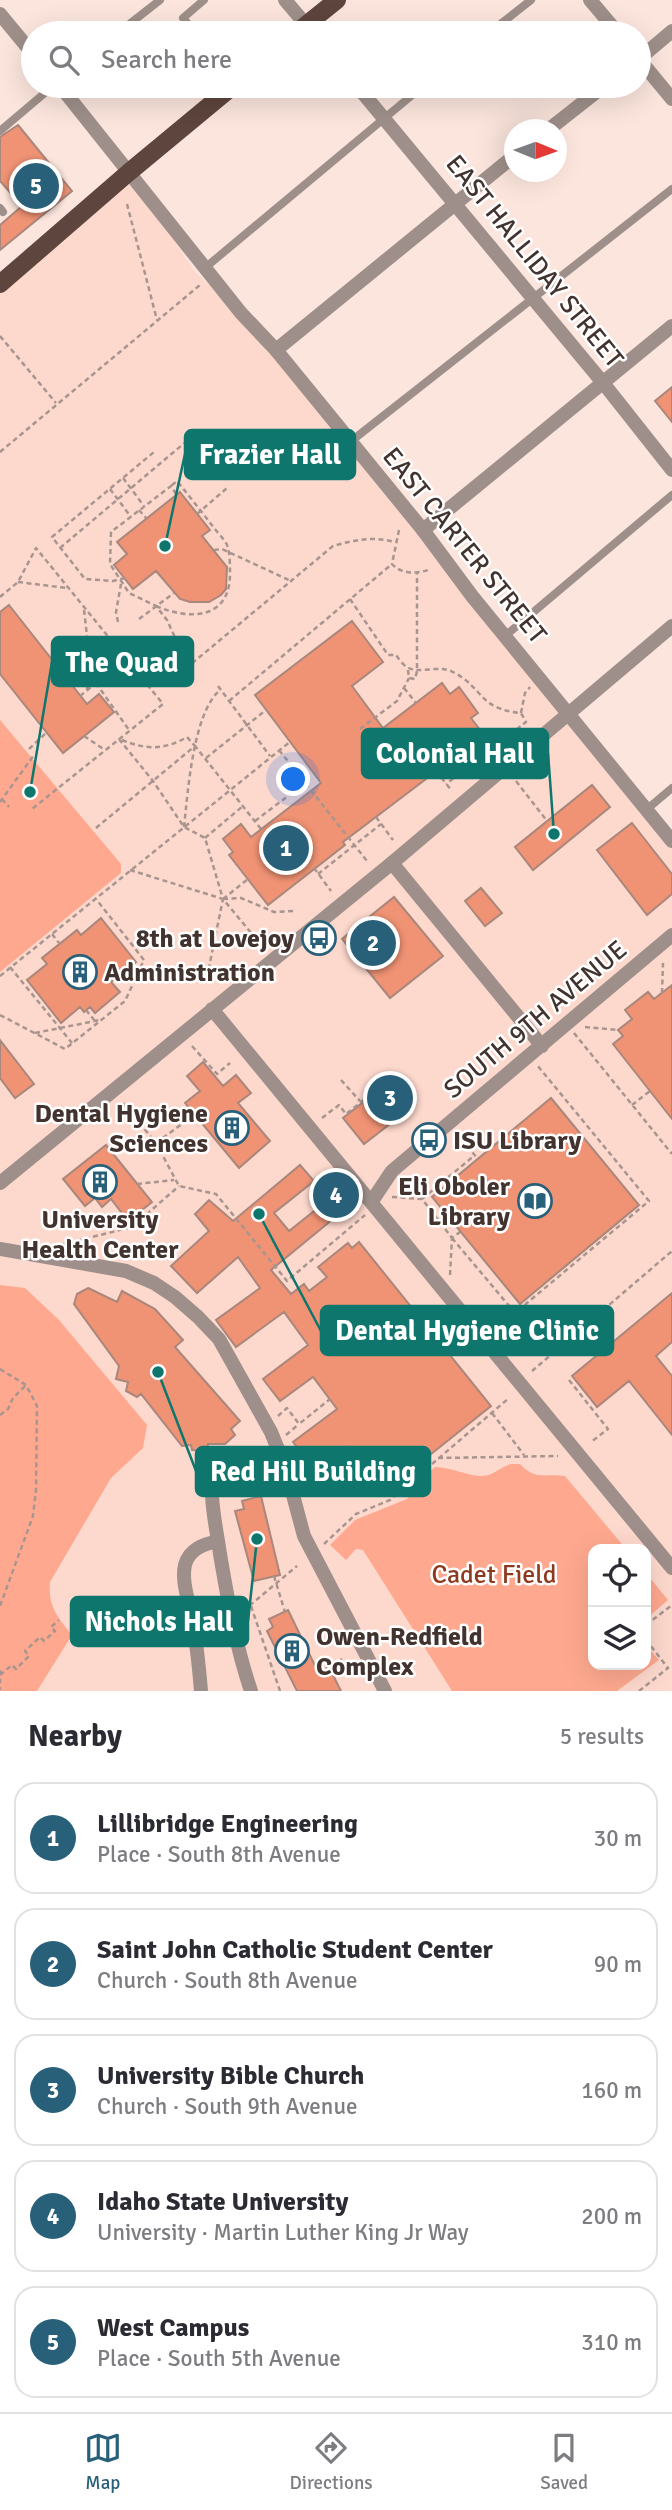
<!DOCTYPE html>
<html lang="en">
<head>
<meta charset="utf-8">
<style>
	:root { --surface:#fff; --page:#f2f2f3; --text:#2b2b33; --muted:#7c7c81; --line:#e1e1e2; --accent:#28607a }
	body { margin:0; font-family:Signika,sans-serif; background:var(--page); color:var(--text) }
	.controls { position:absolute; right:21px; bottom:21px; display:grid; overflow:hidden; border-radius:14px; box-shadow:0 7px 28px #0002 }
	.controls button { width:63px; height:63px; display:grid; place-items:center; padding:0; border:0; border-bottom:2px solid var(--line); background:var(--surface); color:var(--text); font:35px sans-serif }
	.compass { position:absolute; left:504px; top:119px; width:63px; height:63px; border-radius:50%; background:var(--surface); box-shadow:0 7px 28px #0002; rotate:91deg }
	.you { position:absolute; left:294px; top:780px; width:24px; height:24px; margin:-18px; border:5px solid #fff; border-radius:50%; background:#1a73e8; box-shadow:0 0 0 10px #1a73e833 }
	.badge { display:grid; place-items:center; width:46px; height:46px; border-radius:50%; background:var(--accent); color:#fff; font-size:23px; font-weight:700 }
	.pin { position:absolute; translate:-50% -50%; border:4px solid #fff; box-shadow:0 2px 7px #0006 }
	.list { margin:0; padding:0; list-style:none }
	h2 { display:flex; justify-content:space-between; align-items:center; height:91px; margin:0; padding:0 28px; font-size:30px }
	h2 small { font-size:23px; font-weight:400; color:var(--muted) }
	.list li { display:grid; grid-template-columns:46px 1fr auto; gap:21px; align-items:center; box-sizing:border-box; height:112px; margin:0 14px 14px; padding:0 14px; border:2px solid var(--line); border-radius:21px }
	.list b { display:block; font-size:26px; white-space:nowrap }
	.list p { margin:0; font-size:23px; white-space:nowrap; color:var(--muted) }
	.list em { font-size:23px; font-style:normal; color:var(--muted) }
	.icon { flex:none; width:38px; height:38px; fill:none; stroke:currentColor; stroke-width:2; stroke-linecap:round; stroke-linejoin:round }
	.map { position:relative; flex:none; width:672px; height:1691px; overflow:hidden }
	.search { position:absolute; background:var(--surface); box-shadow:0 7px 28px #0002; left:21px; right:21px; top:21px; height:77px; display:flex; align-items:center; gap:18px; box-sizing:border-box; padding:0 24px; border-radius:38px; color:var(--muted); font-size:26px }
	.sheet { height:721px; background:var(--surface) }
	nav { display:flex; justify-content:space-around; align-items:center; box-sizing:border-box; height:98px; border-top:2px solid var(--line); background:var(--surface); font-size:19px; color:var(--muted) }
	nav a { display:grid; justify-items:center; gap:4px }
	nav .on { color:var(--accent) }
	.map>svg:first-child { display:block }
	.built { fill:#fdd8cd; fill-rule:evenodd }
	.green { fill:#fea98f }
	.building { fill:#f09274; stroke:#a9877c; stroke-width:2 }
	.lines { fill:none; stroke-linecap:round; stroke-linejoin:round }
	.path { stroke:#a8958f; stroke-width:2.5; stroke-dasharray:5 3.5; stroke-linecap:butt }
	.service { stroke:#9e8f8a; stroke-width:8 }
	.minor { stroke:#9e8f8a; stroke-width:14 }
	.tertiary { stroke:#9e8f8a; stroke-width:14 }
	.primary { stroke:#5e453d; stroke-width:18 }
	.labels { text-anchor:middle; stroke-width:5; stroke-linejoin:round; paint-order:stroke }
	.street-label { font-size:26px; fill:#42332f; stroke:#fff }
	.poi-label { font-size:26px; font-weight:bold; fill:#42332f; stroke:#fff; text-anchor:end }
	.park-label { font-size:26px; fill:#8d391d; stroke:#fff }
	.leader { fill:none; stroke:#0f766e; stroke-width:2.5 }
	.callout-dot { fill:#0f766e; stroke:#fff; stroke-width:2.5 }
	.callout { fill:#0f766e; stroke:#0f766e; stroke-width:2.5 }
	.callout-label { font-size:28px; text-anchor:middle; font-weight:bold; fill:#fff }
</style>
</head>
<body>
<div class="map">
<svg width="672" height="1691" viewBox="0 0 672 1691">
	<rect width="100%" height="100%" fill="#fbe5dd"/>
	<path class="built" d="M 128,173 L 195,272 L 241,313 L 672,841 L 672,1691 L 0,1691 L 0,284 ZM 593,1549 L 646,1549 L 646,1665 L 593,1665 Z"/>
	<path class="green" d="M 0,720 L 121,864 L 121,873 L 0,972 Z
		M 0,1285 L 25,1288 L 59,1320 L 147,1425 L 143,1448 L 111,1478 L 50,1582 C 48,1606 57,1617 72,1635 L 37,1691 L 0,1691 Z
		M 511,1464 L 520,1464 C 536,1481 544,1473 565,1476 L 626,1549 L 593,1549 L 593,1665 L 646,1665 L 646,1645 L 659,1660 L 617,1691 L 452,1691 L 363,1550 L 356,1549 L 346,1560 L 330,1545 L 355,1520 L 407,1499 L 420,1481 L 435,1467 C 454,1467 475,1481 491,1474 C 498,1471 504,1466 511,1464 Z
		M 646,1573 L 668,1600 L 646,1619 Z"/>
	<path class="building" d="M 18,125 L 72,191 L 0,250 L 0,225 L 22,206 L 0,181 L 0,137 Z
		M 672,387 L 672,422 L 655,401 Z
		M 180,492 L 210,530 L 202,536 L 227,567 L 226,589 L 221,595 L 209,602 L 190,602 L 180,599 L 156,571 L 133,589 L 114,565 L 127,554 L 117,542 Z
		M 9,605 L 87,704 L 99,694 L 114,712 L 63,753 L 0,674 L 0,612 Z
		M 352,621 L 383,662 L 352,686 L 383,728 L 442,683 L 450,694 L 459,687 L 478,713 L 471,718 L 484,735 L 343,842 L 345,845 L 268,905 L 229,855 L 233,852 L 223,839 L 241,824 L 251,837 L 321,783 L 255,695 Z
		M 592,785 L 610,807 L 533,870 L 515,847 Z
		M 632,823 L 672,874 L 672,894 L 647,915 L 597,850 Z
		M 481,888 L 502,913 L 485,926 L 465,901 Z
		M 394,897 L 443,956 L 390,998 L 342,939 Z
		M 101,918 L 136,962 L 111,982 L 120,992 L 95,1013 L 90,1007 L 84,1012 L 80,1007 L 61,1023 L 27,980 L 47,964 L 42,958 L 77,930 L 81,935 Z
		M 672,985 L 672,1119 L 613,1044 L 623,1036 L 618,1030 L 632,1019 L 625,1010 L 648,992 L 654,999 Z
		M 0,1040 L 34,1084 L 15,1098 L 0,1078 Z
		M 203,1062 L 223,1086 L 236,1075 L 251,1093 L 238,1103 L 270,1141 L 239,1168 L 185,1103 L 200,1091 L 187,1076 Z
		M 386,1073 L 413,1106 L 364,1144 L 343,1118 L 371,1096 L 366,1090 Z
		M 551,1098 L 639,1205 L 520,1304 L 432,1197 Z
		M 106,1145 L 152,1202 L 128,1221 L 111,1199 L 102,1207 L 95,1198 L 85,1206 L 63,1179 Z
		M 300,1165 L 314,1181 L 274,1213 L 289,1231 L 328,1200 L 339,1214 L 271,1270 L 291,1294 L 304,1284 L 309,1291 L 327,1277 L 318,1267 L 348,1243 L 352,1248 L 359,1242 L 491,1406 L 425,1459 L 415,1448 L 407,1469 L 391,1480 L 379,1481 L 371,1478 L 364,1472 L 348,1447 L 315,1472 L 293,1442 L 337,1409 L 313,1377 L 280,1401 L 263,1379 L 308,1345 L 284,1312 L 236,1347 L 216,1320 L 260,1288 L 238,1257 L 197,1293 L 171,1266 L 209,1231 L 195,1214 L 209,1200 L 233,1221 Z
		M 88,1288 L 117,1302 L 122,1291 L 155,1309 L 183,1340 L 175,1347 L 240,1421 L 231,1429 L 235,1435 L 225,1444 L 208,1444 L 207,1451 L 192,1450 L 191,1445 L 182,1446 L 141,1394 L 137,1397 L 126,1391 L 128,1382 L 116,1379 L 119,1366 L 74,1304 L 77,1294 Z
		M 672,1293 L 672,1342 L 656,1356 L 672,1376 L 672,1435 L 629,1381 L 597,1407 L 572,1376 Z
		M 261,1496 L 280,1575 L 254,1581 L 235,1511 L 244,1509 L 242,1501 Z
		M 288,1610 L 320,1676 L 331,1671 L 341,1691 L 297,1691 L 267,1631 L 273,1627 L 269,1619 Z"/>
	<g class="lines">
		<path class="path" d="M 127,204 L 157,320
			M 0,336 L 56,403
			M 0,452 L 200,285
			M 123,478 L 144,506
			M 110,489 L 131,517
			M 176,494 L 171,486 L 111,532 L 110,564 L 129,593 L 156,606 L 167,620 L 188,666
			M 139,510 L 146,518
			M 197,514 L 227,488
			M 399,530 L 392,564 C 401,574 416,574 428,570
			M 60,548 L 188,440
			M 214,550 L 222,549 L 291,581
			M 125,578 L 113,581 L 85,579 L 52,537 L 154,452
			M 18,582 L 67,588
			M 0,597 L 18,582 L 36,548 L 163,704 L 32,809
			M 350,599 L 388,655 L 396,655 C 399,659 403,665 407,667 C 419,675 438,664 453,672 C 484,688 478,709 521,713 L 526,722 L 446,784
			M 156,606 C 191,621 231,619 230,572 C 230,564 230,553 227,545 C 224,539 218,533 214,528 C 202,512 189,496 177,481 L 171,486
			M 84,610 L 89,653 L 87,690
			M 139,619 L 174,593
			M 118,622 L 116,612 L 121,584
			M 408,670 L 409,678 L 415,679 L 417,671 L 417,573
			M 96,683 L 129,730
			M 166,685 L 333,546 C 354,540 373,536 395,542
			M 218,686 L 270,756
			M 404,688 L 416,703
			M 80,696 L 126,659
			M 229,701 L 392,564
			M 521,713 L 525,693 L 530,687
			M 360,729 L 397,701 L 409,678
			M 84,736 L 105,750
			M 119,739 L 153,781 L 184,827 L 205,838 L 223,899 L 208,972
			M 122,740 C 146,750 165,750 187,737 L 195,746
			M 29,749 L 46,733
			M 279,750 L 367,861
			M 206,758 L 266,710
			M 436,771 L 452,791
			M 516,781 L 547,821
			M 2,799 L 9,807
			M 0,802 L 34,755
			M 376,817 L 393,840
			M 255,821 L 305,783
			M 184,827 C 188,791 193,713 220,690
			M 96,828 L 195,746 L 261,829
			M 205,838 L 243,806
			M 314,868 L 331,891
			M 130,870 L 223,899 L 257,940
			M 318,874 L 381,824
			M 223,899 L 241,898 L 274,912 L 294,911
			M 223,899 L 248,879
			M 52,934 L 59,943
			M 10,967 L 72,1043
			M 0,976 L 291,741
			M 662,993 L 663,963
			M 86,1010 L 95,1021
			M 0,1015 L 65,1049 L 125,1001 L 144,960 L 96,899
			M 585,1027 L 618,1030
			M 35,1033 L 100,1020
			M 574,1033 L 672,1154
			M 192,1046 L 217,1074 L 230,1063
			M 341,1080 L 360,1101
			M 123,1103 L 156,1143 L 179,1186 L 216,1194 L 287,1281 L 365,1215
			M 632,1105 L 650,1091
			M 322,1118 L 339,1105 L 346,1114 L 370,1095
			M 456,1133 L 478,1159
			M 156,1143 L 194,1115
			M 137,1184 L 174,1180
			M 392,1197 L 422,1199 L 452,1238 L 460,1232
			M 422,1199 L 475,1155
			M 452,1238 L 515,1313 L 649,1201 L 537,1065
			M 60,1245 L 132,1227 L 179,1186
			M 450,1275 L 452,1238
			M 0,1369 L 26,1385 L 37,1406 L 36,1490 L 33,1516 L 0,1606
			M 532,1371 L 672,1251
			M 569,1380 L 608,1429 L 591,1442
			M 492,1413 L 524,1455
			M 0,1415 L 8,1409 L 13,1398 L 26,1385
			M 278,1416 L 287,1408 L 299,1424 L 330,1399
			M 286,1435 L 299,1424
			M 438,1458 L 558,1456
			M 324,1544 L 356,1514 L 390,1500 L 509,1398
			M 274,1576 L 285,1612
			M 251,1606 L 280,1691
			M 243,1611 L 297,1566
			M 646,1625 L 672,1605
			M 0,1670 L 0,1690
			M 318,1672 L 342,1659
			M 0,1675 L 12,1665 L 16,1669 L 29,1656 L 25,1651 L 40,1637 L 44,1641 L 55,1631 L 51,1627 L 59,1620
			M 639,1691 L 668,1668 L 646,1640"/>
		<path class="service" d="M 118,33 L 160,0
			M 196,33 L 183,18 L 204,0
			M 489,33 L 531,0
			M 0,131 L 53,86
			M 0,208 L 3,212
			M 206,267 L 423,86
			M 350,442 L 672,189
			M 505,636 L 672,495
			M 646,810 L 672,788"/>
		<path class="minor" d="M 285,0 L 313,33
			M 639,59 L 672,31
			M 357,86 L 604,384 L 672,470
			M 548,130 L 604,86
			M 276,350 L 514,156
			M 423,530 L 672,326
			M 392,863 L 542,1046
			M 372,1201 L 392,1171 L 672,935
			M 0,1249 L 126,1271 L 154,1283 L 175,1297 L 198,1317 L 219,1339 L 271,1432 L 286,1469 L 304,1536 L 385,1691
			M 213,1469 C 209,1498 216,1526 220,1554 C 228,1601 236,1647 251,1691
			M 201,1691 C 199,1667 197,1643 192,1620 C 190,1604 181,1582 185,1565 C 189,1549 204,1544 218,1541"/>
		<path class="tertiary" d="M 590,0 L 618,33
			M 0,14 L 33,54
			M 639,59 L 672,99
			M 60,86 L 241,313 L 276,350 L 423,530 L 472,596 L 672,841
			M 212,1009 L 672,1568
			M 0,1183 L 392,863 L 672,626"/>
		<path class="primary" d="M 296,33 L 337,0
			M 0,284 L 128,173 L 233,86"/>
	</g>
	<defs>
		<g id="bus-ring" transform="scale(1.75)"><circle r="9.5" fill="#fff" stroke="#28607a" stroke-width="1.5"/><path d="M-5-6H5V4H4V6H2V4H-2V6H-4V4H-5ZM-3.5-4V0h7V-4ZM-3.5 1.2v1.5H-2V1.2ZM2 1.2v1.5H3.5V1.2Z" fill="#28607a"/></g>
		<g id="building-ring" transform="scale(1.75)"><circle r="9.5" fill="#fff" stroke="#28607a" stroke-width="1.5"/><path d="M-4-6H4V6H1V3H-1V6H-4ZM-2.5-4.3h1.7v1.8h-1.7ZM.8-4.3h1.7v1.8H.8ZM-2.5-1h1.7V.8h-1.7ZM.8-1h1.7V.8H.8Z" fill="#28607a"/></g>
		<g id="library-ring" transform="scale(1.75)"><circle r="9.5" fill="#fff" stroke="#28607a" stroke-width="1.5"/><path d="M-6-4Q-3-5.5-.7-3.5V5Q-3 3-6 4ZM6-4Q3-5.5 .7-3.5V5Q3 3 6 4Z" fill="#28607a"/></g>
	</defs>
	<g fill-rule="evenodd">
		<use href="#bus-ring" x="319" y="938"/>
		<use href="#building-ring" x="80" y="972"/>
		<use href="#building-ring" x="232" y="1128"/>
		<use href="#bus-ring" x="429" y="1140"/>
		<use href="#building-ring" x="100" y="1182"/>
		<use href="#library-ring" x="535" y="1201"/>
		<use href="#building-ring" x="292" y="1651"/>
	</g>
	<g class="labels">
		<g class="street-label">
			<text transform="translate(535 261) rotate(51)" y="9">EAST HALLIDAY STREET</text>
			<text transform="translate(465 545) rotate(51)" y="9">EAST CARTER STREET</text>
			<text transform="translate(535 1019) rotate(-40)" y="9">SOUTH 9TH AVENUE</text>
		</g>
		<g class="poi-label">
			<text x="294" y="947">8th at Lovejoy</text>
			<text x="104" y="981" text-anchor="start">Administration</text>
			<text x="208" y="1122">Dental Hygiene<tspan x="208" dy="30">Sciences</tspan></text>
			<text x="453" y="1149" text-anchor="start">ISU Library</text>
			<text x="510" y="1195">Eli Oboler<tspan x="510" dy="30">Library</tspan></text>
			<text x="100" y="1228" text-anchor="middle">University<tspan x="100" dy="30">Health Center</tspan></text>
			<text x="316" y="1645" text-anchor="start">Owen-Redfield<tspan x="316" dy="30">Complex</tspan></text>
		</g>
		<g class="park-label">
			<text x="494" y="1583">Cadet Field</text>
		</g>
	</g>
	<path class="leader" d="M165 546L185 454M30 792L52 662M554 834L548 753M259 1214L321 1331M158 1372L196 1471M257 1539L248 1621"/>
	<g class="callout-dot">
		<circle cx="165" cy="546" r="7"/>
		<circle cx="30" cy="792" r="7"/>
		<circle cx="554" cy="834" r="7"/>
		<circle cx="259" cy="1214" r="7"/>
		<circle cx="158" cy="1372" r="7"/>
		<circle cx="257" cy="1539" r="7"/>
	</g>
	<g class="callout">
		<rect x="185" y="430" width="170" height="49" rx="7"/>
		<rect x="52" y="637" width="141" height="49" rx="7"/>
		<rect x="362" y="729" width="186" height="49" rx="7"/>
		<rect x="321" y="1306" width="292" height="49" rx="7"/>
		<rect x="196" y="1447" width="234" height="49" rx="7"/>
		<rect x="71" y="1597" width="177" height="49" rx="7"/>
	</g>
	<g class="callout-label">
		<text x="270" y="464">Frazier Hall</text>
		<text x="122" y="672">The Quad</text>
		<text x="455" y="763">Colonial Hall</text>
		<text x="467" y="1340">Dental Hygiene Clinic</text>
		<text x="313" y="1481">Red Hill Building</text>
		<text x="159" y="1631">Nichols Hall</text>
	</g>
</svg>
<div class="controls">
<button><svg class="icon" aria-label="locate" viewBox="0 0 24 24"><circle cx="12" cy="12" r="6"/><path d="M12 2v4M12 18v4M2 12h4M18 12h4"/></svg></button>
<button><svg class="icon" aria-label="layers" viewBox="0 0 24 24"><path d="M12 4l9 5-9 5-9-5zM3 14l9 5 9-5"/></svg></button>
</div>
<svg class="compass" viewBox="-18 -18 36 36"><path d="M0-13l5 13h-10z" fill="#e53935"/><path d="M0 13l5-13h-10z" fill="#7c7c81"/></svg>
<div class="you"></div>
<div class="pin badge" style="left:286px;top:848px">1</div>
<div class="pin badge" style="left:373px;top:943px">2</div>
<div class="pin badge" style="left:390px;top:1098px">3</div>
<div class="pin badge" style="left:336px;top:1195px">4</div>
<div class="pin badge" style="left:36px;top:186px">5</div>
<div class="search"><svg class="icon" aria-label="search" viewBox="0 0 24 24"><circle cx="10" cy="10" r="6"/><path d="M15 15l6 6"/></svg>Search here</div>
</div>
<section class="sheet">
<h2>Nearby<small>5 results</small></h2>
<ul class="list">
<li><span class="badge">1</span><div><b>Lillibridge Engineering</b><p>Place · South 8th Avenue</p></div><em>30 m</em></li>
<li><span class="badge">2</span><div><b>Saint John Catholic Student Center</b><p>Church · South 8th Avenue</p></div><em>90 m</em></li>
<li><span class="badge">3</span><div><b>University Bible Church</b><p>Church · South 9th Avenue</p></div><em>160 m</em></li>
<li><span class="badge">4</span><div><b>Idaho State University</b><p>University · Martin Luther King Jr Way</p></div><em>200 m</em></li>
<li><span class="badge">5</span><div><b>West Campus</b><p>Place · South 5th Avenue</p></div><em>310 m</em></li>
</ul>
</section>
<nav>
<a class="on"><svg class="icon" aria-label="map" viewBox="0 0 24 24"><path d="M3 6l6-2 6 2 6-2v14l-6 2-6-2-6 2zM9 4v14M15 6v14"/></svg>Map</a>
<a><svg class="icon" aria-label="directions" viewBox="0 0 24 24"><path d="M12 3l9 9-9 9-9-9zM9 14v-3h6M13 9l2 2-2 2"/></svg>Directions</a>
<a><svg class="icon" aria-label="saved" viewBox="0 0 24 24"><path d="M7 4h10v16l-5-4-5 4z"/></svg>Saved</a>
</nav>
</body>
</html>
